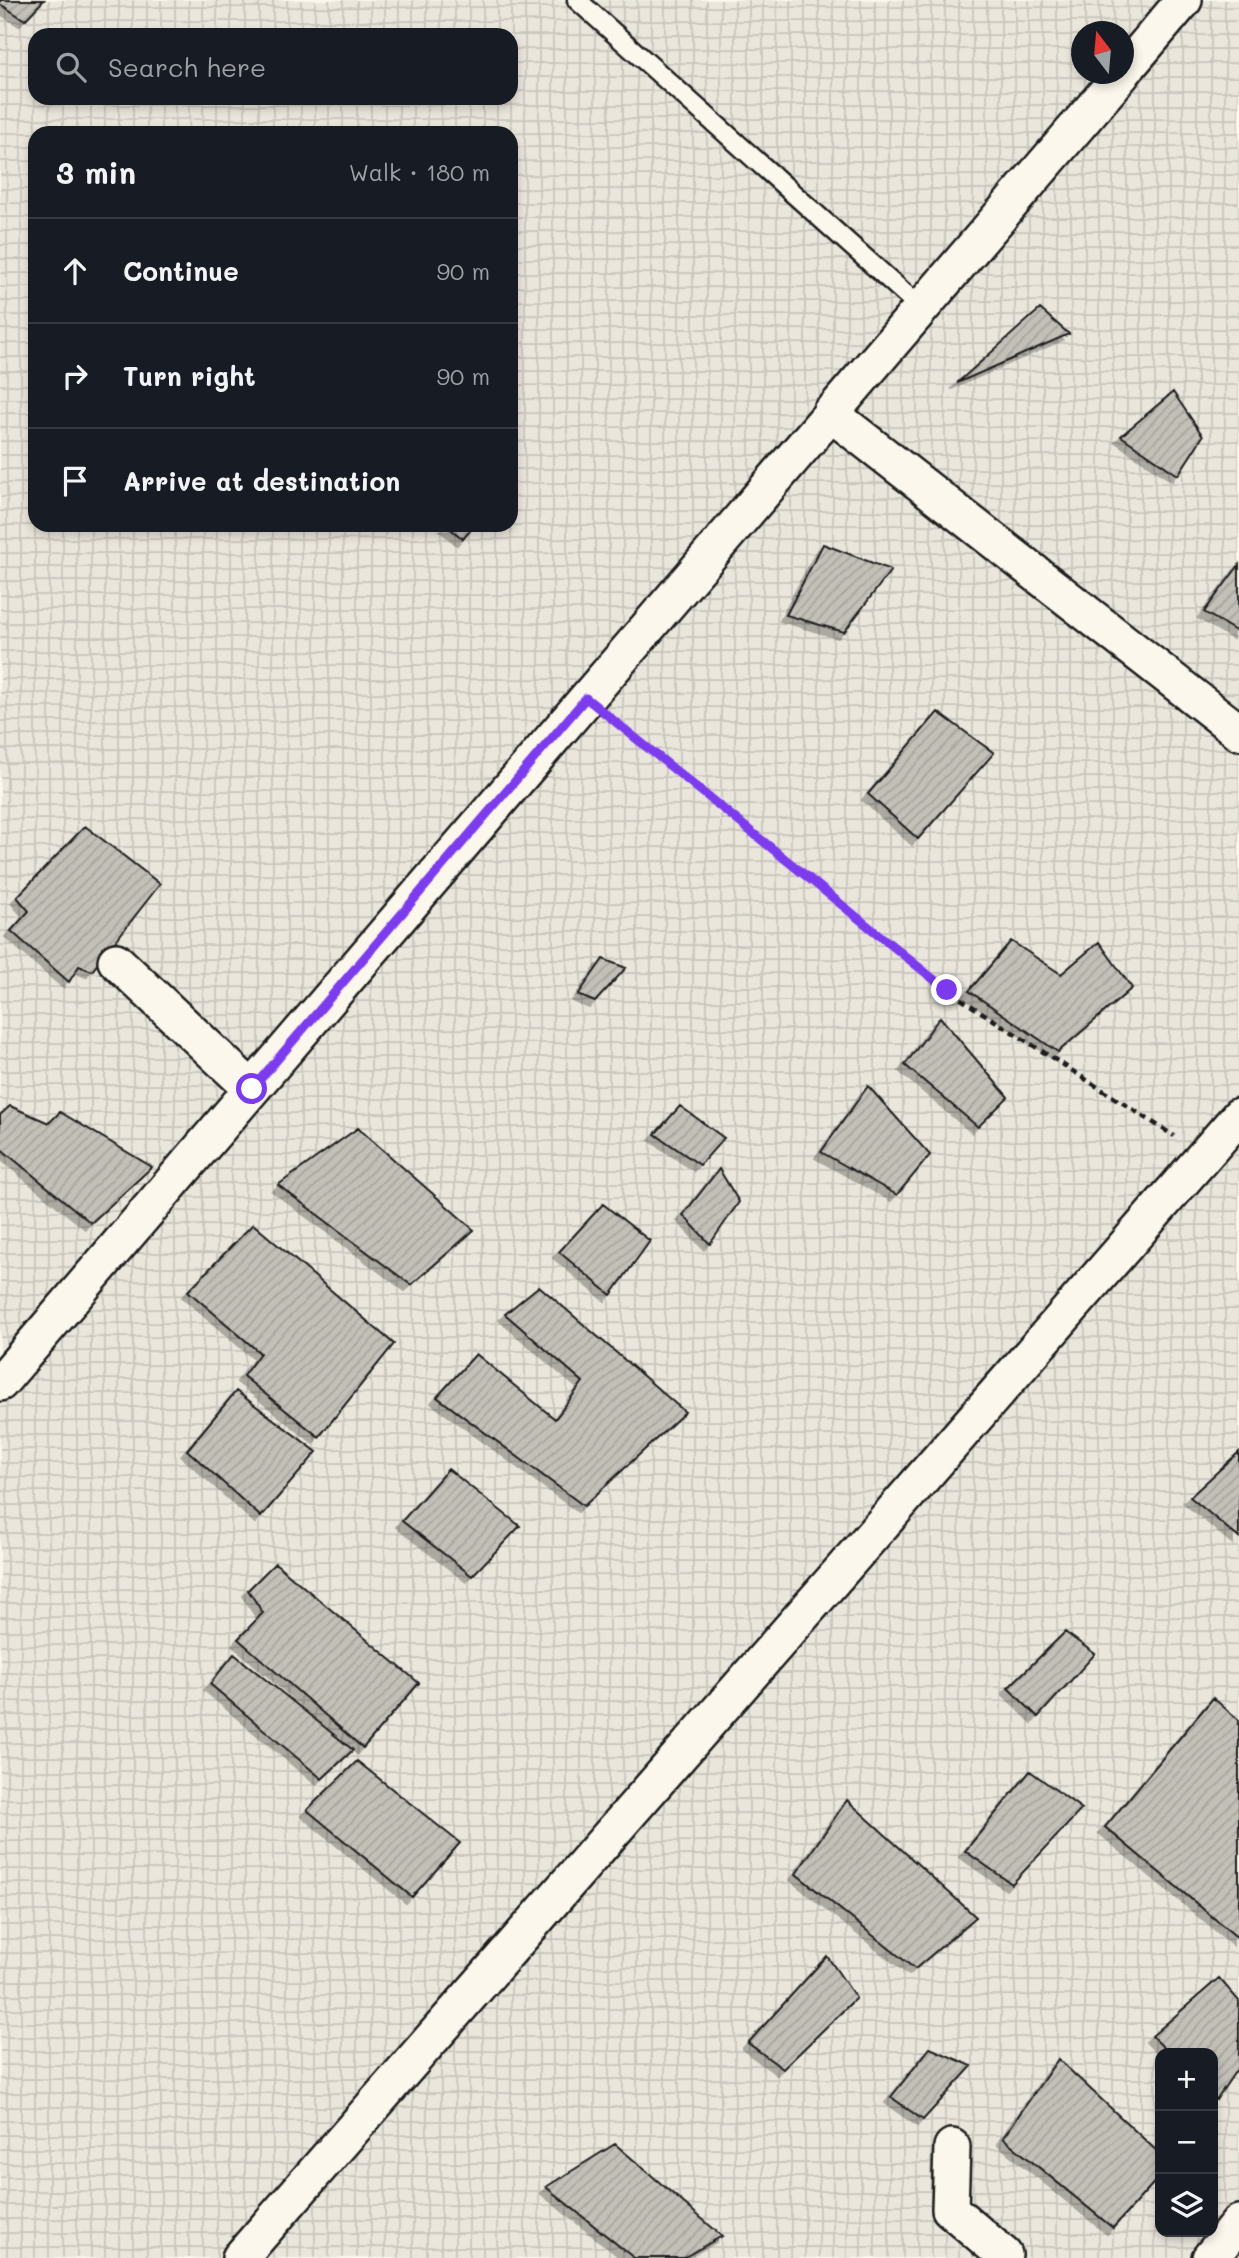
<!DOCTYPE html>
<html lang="en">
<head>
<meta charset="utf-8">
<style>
	:root { --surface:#171b24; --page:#20242c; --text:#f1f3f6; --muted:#9ea1a6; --line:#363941 }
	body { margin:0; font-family:Mali,sans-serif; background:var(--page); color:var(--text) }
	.controls { position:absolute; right:21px; bottom:21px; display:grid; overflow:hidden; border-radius:14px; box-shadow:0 4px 10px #0003 }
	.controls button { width:63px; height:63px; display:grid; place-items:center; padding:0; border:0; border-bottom:2px solid var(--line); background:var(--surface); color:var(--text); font:35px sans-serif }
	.compass { position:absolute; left:1071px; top:21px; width:63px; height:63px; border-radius:50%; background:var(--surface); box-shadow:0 4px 10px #0003; rotate:344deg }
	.stop { position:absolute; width:21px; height:21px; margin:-16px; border:5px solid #7c3aed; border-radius:50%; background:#fff }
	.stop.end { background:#7c3aed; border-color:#fff; box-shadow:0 2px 7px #0008 }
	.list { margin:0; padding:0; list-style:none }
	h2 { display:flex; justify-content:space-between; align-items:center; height:91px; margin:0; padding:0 28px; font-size:30px }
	h2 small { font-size:23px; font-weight:400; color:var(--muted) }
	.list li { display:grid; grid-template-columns:46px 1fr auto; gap:21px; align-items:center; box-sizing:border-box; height:105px; padding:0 28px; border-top:2px solid var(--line) }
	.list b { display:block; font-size:26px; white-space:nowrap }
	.list em { font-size:23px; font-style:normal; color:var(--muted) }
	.icon { flex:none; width:38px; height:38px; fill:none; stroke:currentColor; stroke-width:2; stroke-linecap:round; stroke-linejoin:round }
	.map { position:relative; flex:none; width:1239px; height:2258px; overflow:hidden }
	.search { position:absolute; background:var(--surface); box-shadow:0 4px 10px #0003; left:28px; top:28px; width:490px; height:77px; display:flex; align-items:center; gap:18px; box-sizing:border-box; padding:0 24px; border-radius:21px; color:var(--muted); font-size:26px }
	.panel { position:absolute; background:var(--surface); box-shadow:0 4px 10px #0003; left:28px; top:126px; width:490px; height:406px; border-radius:21px }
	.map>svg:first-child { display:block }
	.industrial { fill:url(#industrial-grid); fill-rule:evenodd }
	.building { fill:url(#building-hatch); stroke:#1c1c1c; stroke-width:2; filter:url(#shadow) }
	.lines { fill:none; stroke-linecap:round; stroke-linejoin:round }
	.lane-casing { stroke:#1c1c1c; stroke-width:23 }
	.street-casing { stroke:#1c1c1c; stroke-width:40 }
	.path { stroke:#1c1c1c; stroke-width:4.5; stroke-dasharray:7 5; stroke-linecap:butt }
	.lane { stroke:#fbf7ec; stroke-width:18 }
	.street { stroke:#fbf7ec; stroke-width:35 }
	.route { stroke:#7c3aed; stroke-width:9 }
</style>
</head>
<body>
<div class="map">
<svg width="1239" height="2258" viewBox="0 0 1239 2258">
	<defs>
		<pattern id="industrial-grid" width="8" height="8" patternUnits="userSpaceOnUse" patternTransform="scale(1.75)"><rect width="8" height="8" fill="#eae6dc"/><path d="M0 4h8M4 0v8" fill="none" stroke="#c8c5bc"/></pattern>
		<pattern id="building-hatch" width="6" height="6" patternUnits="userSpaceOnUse" patternTransform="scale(1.75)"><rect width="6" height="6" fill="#c3c0b8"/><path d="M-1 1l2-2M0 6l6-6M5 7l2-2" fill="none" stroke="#a7a49e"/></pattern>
		<filter id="shadow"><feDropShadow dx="-6" dy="6" stdDeviation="0" flood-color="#0004"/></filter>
	</defs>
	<rect width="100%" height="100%" fill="#fbf7ec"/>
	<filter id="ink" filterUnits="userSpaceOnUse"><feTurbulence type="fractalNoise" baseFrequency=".0143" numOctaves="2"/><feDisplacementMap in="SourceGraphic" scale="14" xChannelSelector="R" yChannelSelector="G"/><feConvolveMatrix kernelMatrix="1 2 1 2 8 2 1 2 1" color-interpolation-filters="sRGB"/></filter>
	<g filter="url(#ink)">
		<path class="industrial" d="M 0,0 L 1239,0 L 1239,2258 L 0,2258 ZM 1082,32 L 1124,32 L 1124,74 L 1082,74 ZM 35,35 L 511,35 L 511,98 L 35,98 ZM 35,133 L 511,133 L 511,525 L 35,525 ZM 1160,2053 L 1213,2053 L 1213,2232 L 1160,2232 Z"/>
		<path class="building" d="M 0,0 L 44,0 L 25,20 L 0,4 Z
			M 1040,309 L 1069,334 L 957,383 Z
			M 1173,392 L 1203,436 L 1178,475 L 1121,436 Z
			M 446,525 L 475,525 L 463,539 Z
			M 823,544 L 891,570 L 844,632 L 786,615 Z
			M 1239,565 L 1239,633 L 1204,612 Z
			M 938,712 L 994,753 L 918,839 L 868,794 Z
			M 85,826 L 160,884 L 92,971 L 79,966 L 69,982 L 11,931 L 29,911 L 17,897 Z
			M 1011,941 L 1061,974 L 1099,942 L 1132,988 L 1058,1052 L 969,991 Z
			M 603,959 L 626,968 L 595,1002 L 578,995 Z
			M 940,1017 L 1008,1097 L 978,1127 L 905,1065 Z
			M 868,1086 L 930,1155 L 897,1195 L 821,1152 Z
			M 10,1106 L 49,1123 L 60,1112 L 152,1167 L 91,1223 L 0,1148 L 0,1115 Z
			M 680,1106 L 724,1138 L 700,1165 L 655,1134 Z
			M 358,1128 L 474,1230 L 411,1285 L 278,1185 Z
			M 719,1169 L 739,1202 L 710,1244 L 683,1215 Z
			M 603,1204 L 650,1241 L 611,1295 L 559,1252 Z
			M 253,1224 L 394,1344 L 319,1437 L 243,1376 L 260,1353 L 188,1291 Z
			M 539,1286 L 685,1412 L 584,1506 L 437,1397 L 476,1354 L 555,1419 L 583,1382 L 505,1314 Z
			M 236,1391 L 317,1452 L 261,1517 L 187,1450 Z
			M 1239,1452 L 1239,1538 L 1190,1497 Z
			M 448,1469 L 520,1526 L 472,1576 L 402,1521 Z
			M 275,1563 L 419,1683 L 363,1748 L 238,1639 L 263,1613 L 248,1590 Z
			M 1065,1632 L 1095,1654 L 1038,1717 L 1008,1688 Z
			M 234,1654 L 353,1750 L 322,1779 L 210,1684 Z
			M 1213,1698 L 1239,1720 L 1239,1939 L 1105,1827 Z
			M 357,1761 L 460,1843 L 412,1897 L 307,1810 Z
			M 1030,1771 L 1082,1809 L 1012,1884 L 965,1851 Z
			M 847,1800 L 976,1917 L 915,1969 L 796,1874 Z
			M 827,1956 L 856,1998 L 783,2069 L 748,2043 Z
			M 1219,1978 L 1239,2001 L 1239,2066 L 1216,2100 L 1213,2097 L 1213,2053 L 1169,2053 L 1152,2036 Z
			M 930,2048 L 972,2066 L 923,2120 L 891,2097 Z
			M 1058,2059 L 1160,2154 L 1160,2176 L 1113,2228 L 1003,2138 Z
			M 615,2144 L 722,2236 L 683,2258 L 634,2258 L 546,2187 Z"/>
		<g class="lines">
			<g class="lane-casing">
				<path id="lane" d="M 577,0 L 922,309"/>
			</g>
			<g class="street-casing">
				<path id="street" d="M 1124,71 L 1184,0
					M 830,413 L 1239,732
					M 116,961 L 252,1089
					M 0,1383 L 1122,74
					M 952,2147 L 950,2209 L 1004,2255 L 1002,2258
					M 240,2258 L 1239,1116
					M 1210,2258 L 1239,2223"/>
			</g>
			<path class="path" d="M 614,721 L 947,990 L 1174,1136"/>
			<use href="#lane" class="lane"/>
			<use href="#street" class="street"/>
		</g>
	</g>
	<g class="lines" filter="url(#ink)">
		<path class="route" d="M 252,1089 L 586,698 L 947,990"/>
	</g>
</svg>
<div class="controls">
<button>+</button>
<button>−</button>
<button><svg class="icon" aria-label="layers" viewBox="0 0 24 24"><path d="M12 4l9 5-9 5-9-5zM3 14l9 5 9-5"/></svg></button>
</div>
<svg class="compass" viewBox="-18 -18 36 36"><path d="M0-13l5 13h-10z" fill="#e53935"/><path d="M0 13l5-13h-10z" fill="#9ea1a6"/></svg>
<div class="stop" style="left:252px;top:1089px"></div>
<div class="stop end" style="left:947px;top:990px"></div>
<div class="search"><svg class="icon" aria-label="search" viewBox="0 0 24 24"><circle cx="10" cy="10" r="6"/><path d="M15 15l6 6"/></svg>Search here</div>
<section class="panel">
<h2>3 min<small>Walk · 180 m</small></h2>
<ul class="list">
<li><svg class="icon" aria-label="ahead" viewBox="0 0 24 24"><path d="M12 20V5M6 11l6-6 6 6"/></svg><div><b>Continue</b></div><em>90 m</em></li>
<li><svg class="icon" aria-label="right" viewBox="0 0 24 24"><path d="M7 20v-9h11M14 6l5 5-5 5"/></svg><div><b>Turn right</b></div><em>90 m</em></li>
<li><svg class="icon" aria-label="arrive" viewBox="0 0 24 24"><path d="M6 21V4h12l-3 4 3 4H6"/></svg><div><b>Arrive at destination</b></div></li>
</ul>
</section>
</div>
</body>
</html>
